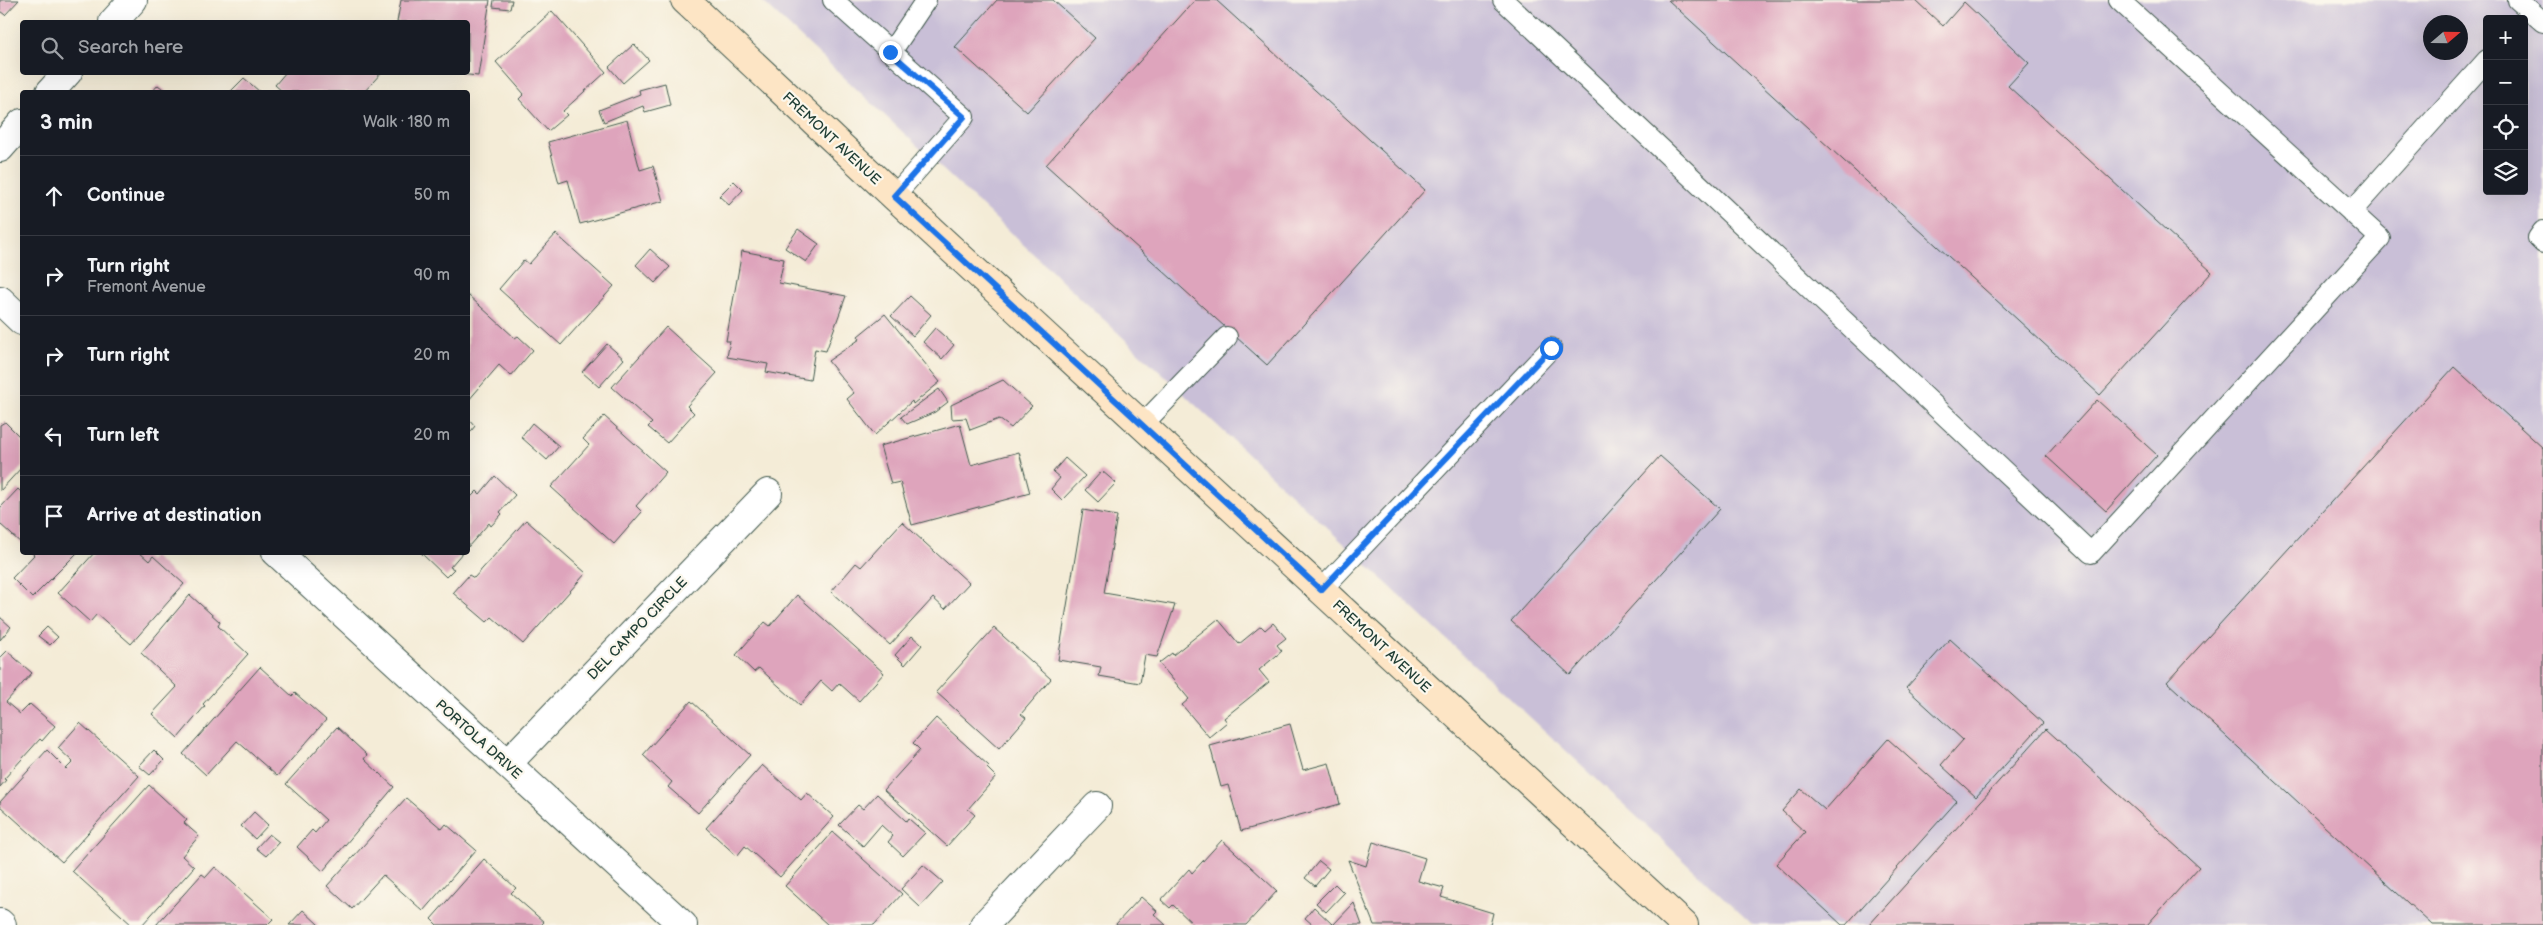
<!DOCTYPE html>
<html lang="en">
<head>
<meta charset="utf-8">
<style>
	:root { --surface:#171b24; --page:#20242c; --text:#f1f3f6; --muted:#9ea1a6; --line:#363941 }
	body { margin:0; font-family:"Balsamiq Sans",sans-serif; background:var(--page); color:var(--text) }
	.controls { position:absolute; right:15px; top:15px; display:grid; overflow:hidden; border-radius:5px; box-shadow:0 5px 20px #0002 }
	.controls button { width:45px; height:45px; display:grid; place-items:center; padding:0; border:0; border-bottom:1px solid var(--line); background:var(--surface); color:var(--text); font:25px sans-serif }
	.compass { position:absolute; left:2423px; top:15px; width:45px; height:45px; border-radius:50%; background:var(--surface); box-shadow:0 5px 20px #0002; rotate:70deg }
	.stop { position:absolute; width:15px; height:15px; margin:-11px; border:4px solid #1a73e8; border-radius:50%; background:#fff }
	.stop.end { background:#1a73e8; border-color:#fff; box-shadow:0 1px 5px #0008 }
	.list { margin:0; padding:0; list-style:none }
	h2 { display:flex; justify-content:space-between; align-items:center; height:65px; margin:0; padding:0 20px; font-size:21px }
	h2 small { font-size:16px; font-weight:400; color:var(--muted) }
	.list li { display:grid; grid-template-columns:32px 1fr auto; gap:15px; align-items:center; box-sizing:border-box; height:80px; padding:0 20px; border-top:1px solid var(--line) }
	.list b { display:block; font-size:19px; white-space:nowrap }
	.list p { margin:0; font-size:16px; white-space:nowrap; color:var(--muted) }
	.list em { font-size:16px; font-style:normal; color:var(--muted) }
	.icon { flex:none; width:28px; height:28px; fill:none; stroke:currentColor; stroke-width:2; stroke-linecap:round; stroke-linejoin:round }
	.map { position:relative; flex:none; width:2543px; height:925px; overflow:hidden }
	.search { position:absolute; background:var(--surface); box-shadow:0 5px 20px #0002; left:20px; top:20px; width:450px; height:55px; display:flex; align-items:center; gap:12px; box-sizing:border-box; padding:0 18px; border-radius:5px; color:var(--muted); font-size:19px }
	.panel { position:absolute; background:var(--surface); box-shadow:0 5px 20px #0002; left:20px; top:90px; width:450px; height:465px; border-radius:5px }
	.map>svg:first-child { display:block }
	.industrial { fill:#c9bfd7; fill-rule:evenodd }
	.building { fill:#dea4bc }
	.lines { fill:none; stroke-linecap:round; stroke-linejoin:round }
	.lane-casing { stroke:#3f574c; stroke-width:22 }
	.street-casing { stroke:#3f574c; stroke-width:30 }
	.secondary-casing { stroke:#3f574c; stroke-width:30 }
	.lane { stroke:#fff; stroke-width:20 }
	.street { stroke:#fff; stroke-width:28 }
	.secondary { stroke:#fde5c5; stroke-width:28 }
	.route { stroke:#1a73e8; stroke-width:6 }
	.labels { text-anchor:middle; stroke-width:4.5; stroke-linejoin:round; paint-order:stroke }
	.street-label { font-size:14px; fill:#1f3d34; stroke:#fbf7ec }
</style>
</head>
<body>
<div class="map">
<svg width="2543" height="925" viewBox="0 0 2543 925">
	<rect width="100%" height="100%" fill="#fbf7ec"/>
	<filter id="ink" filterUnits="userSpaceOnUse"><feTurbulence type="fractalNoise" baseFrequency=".02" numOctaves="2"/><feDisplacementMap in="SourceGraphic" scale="10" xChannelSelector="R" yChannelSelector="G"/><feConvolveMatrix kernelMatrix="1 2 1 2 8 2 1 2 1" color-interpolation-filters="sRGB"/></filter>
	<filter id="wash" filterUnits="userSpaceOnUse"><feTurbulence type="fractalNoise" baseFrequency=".0096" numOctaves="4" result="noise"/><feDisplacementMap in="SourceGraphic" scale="20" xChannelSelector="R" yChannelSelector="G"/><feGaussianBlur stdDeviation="1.12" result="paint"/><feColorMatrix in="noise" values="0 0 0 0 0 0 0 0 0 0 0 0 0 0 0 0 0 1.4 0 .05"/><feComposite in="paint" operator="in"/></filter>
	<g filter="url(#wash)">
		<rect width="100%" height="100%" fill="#f4ecd7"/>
		<path class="industrial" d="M 761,0 L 2543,0 L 2543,925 L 1753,925 ZM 2487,19 L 2524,19 L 2524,191 L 2487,191 ZM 2430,22 L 2460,22 L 2460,52 L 2430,52 Z"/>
		<g id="blocks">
			<path class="building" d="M 0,0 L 19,0 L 5,15 L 0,11 Z
				M 401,0 L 490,0 L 478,76 L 459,74 L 468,72 L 468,22 L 397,22 Z
				M 494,0 L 512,0 L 510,9 L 493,7 Z
				M 997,0 L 1053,0 L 1095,38 L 1027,112 L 955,47 Z
				M 1195,0 L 1216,0 L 1425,190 L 1267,365 L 1046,165 Z
				M 1668,0 L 1915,0 L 1943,26 L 1964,2 L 2029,63 L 2008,86 L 2212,272 L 2100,395 Z
				M 552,11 L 606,72 L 563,111 L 567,115 L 548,131 L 519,99 L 524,94 L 496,62 Z
				M 634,44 L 649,60 L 623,83 L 609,67 Z
				M 286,72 L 382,72 L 364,92 L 283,92 L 275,85 Z
				M 244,78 L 260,92 L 230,92 Z
				M 665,83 L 670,105 L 645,112 L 643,106 L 604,122 L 599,110 L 640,94 L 639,90 Z
				M 158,85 L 167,92 L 152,92 Z
				M 627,120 L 640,170 L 653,166 L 663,201 L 580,224 L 568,180 L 559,183 L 548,142 Z
				M 734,181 L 743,190 L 729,205 L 719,196 Z
				M 798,229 L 819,244 L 806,262 L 785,248 Z
				M 556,234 L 614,286 L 561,345 L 499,289 L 524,260 L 529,264 Z
				M 650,249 L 670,267 L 655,283 L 636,265 Z
				M 742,251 L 784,259 L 779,283 L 846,296 L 826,351 L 815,349 L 810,380 L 766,372 L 768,364 L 727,357 L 730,341 L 726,341 Z
				M 468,295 L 515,338 L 518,336 L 533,350 L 511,376 L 499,365 L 468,401 Z
				M 910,296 L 931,315 L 913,336 L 891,316 Z
				M 885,314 L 940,382 L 913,404 L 912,401 L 875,435 L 847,399 L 854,393 L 828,361 L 860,339 L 858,336 Z
				M 666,327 L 717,373 L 687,406 L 694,413 L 667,443 L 648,427 L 652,423 L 612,387 Z
				M 935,328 L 954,345 L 942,359 L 923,342 Z
				M 607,344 L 624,359 L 599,387 L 582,372 Z
				M 2454,367 L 2543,448 L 2543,925 L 2432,925 L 2167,682 Z
				M 1003,380 L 1032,406 L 1011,428 L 999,419 L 970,430 L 966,418 L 952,419 L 951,405 Z
				M 939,389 L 948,402 L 935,412 L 907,424 L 901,417 Z
				M 2097,400 L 2157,455 L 2106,511 L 2046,456 Z
				M 604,416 L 666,472 L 636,506 L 642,512 L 614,544 L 551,487 L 589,445 L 583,439 Z
				M 468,418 L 475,426 L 468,435 Z
				M 5,422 L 22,439 L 22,467 L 0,491 L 0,425 Z
				M 532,423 L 559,446 L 547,460 L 521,437 Z
				M 960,424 L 971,465 L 1019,452 L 1030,493 L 912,525 L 900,482 L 891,484 L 880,446 Z
				M 1660,456 L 1720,509 L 1570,675 L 1511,621 Z
				M 1065,458 L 1085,476 L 1062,500 L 1051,489 L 1060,478 L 1053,472 Z
				M 1102,471 L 1116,483 L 1098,502 L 1085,490 Z
				M 495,476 L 515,495 L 500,512 L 502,514 L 491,526 L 489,523 L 468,547 L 468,495 L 470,498 L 477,491 L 480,494 Z
				M 18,489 L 21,492 L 22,490 L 22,544 L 0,524 L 0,508 Z
				M 1083,510 L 1117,516 L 1104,593 L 1175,605 L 1157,657 L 1145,655 L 1140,683 L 1099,676 L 1101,667 L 1058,660 Z
				M 526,520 L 586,573 L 523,644 L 492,617 L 487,622 L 453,593 L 469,575 L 474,578 Z
				M 902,522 L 969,583 L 945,609 L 933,598 L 890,645 L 831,592 L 856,563 L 861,567 Z
				M 31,552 L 78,552 L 32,598 L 12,578 L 34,555 Z
				M 95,552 L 139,552 L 149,561 L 153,556 L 184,584 L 131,644 L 97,614 L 90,622 L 58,593 Z
				M 420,552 L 463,552 L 450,567 L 454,569 L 446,577 Z
				M 190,595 L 220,622 L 218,626 L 248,654 L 203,704 L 205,706 L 178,738 L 152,714 L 177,687 L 141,653 Z
				M 797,595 L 884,673 L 859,701 L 839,683 L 832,691 L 821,681 L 800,705 L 759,668 L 754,672 L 736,655 L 765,622 L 770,626 Z
				M 0,617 L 11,627 L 0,640 Z
				M 1218,619 L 1239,644 L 1261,626 L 1265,630 L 1273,623 L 1286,638 L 1277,645 L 1282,651 L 1259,670 L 1269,682 L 1224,718 L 1227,722 L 1209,737 L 1182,705 L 1189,699 L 1159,663 L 1172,653 L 1173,655 Z
				M 47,627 L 58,637 L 50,645 L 38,636 Z
				M 994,628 L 1051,679 L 1021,714 L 1026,718 L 999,749 L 936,692 Z
				M 912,636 L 922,645 L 905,665 L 895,655 Z
				M 1950,639 L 2043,723 L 1976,797 L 1941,765 L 1963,740 L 1906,688 Z
				M 7,651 L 32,673 L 6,702 L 20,714 L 30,704 L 55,726 L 42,741 L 40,739 L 4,779 L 6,780 L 0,787 L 0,658 Z
				M 260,667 L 292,696 L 295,693 L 326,720 L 277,776 L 237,741 L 206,775 L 183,754 Z
				M 691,701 L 750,755 L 698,813 L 668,787 L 672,782 L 643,755 Z
				M 936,718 L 989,766 L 987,768 L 996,777 L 968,809 L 975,815 L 947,846 L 884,790 L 920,750 L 913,743 Z
				M 80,723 L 139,776 L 62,862 L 0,806 L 0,802 L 47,750 L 66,769 L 73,762 L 58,748 Z
				M 1290,724 L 1303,770 L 1329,763 L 1340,804 L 1241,831 L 1228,785 L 1221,787 L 1210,746 Z
				M 337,727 L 367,755 L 364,759 L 394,787 L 323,871 L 297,847 L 312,830 L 315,833 L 326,820 L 286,784 Z
				M 2046,729 L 2199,867 L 2147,925 L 1869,925 Z
				M 1888,739 L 1957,801 L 1846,925 L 1842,925 L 1776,864 L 1805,832 L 1782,811 L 1801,789 L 1825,810 Z
				M 154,750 L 164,760 L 150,775 L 139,766 Z
				M 762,765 L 801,800 L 807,793 L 834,817 L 780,877 L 745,846 L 737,856 L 706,828 Z
				M 149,785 L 187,820 L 184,823 L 199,836 L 182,856 L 194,867 L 142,925 L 132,925 L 72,871 Z
				M 877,794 L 906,821 L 909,819 L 925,833 L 903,856 L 888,842 L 893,836 L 881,825 L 863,846 L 839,825 L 858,805 L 863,809 Z
				M 406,798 L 442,829 L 446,824 L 476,850 L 423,911 L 383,875 L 352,909 L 327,886 Z
				M 254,812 L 268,825 L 255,839 L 241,826 Z
				M 833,832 L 902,894 L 874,925 L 828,925 L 785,886 Z
				M 269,834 L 279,842 L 266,856 L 256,848 Z
				M 1222,840 L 1277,891 L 1246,925 L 1194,925 L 1173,905 L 1170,908 L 1161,900 L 1189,869 L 1192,873 Z
				M 1373,842 L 1425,858 L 1418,881 L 1444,888 L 1441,897 L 1493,913 L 1490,925 L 1374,925 L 1348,860 L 1366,866 Z
				M 484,859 L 516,888 L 511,893 L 544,922 L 541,925 L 437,925 L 431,919 Z
				M 1319,861 L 1329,869 L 1315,886 L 1305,878 Z
				M 923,865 L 943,882 L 920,907 L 901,889 Z
				M 215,867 L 273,919 L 267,925 L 156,925 L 202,874 L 206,877 Z
				M 1335,884 L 1344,893 L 1326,912 L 1316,903 Z
				M 1141,897 L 1157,911 L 1154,914 L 1166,925 L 1115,925 Z
				M 1354,903 L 1362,925 L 1333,925 Z
				M 1314,907 L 1333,925 L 1313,925 L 1305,918 Z
				M 303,910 L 319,925 L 289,925 Z"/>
		</g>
	</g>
	<g filter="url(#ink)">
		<use href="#blocks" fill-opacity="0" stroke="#3f574c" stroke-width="1"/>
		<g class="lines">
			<g class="lane-casing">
				<path id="lane" d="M 833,0 L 964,117 L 894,196
					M 1503,0 L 2091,553 L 2380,238 L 2119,0
					M 2518,0 L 2543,22
					M 891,52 L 926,0
					M 2351,212 L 2487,60
					M 2543,231 L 2538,238 L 2543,243
					M 1142,425 L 1227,337
					M 1321,590 L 1551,348"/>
			</g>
			<g class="street-casing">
				<path id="street" d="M 113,22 L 133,0
					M 50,92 L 68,72
					M 0,148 L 22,123
					M 0,300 L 22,321
					M 276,552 L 683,925
					M 507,764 L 768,493
					M 0,923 L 2,925
					M 984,925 L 1097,806"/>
			</g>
			<g class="secondary-casing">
				<path id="secondary" d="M 685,0 L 894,196 L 1684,925"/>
			</g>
			<use href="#lane" class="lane"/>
			<use href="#street" class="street"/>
			<use href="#secondary" class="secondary"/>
		</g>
	</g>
	<g class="lines" filter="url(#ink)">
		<path class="route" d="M 890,52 L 964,117 L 894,196 L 1321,590 L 1551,348"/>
	</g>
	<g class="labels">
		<g class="street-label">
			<text transform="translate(832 138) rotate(43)" y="5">FREMONT AVENUE</text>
			<text transform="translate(637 628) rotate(-46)" y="5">DEL CAMPO CIRCLE</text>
			<text transform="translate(1382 646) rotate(43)" y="5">FREMONT AVENUE</text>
			<text transform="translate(479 739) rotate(42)" y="5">PORTOLA DRIVE</text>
		</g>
	</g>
</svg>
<div class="controls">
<button>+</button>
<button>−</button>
<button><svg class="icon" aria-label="locate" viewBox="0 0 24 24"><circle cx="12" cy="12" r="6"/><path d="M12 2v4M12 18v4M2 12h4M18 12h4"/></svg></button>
<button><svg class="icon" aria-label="layers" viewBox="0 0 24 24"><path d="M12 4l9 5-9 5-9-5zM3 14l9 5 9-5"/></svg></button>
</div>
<svg class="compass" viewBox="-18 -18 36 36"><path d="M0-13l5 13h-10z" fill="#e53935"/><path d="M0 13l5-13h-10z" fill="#9ea1a6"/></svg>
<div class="stop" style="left:1551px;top:348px"></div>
<div class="stop end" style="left:890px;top:52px"></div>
<div class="search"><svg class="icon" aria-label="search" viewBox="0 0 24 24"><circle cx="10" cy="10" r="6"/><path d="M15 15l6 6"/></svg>Search here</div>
<section class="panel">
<h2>3 min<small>Walk · 180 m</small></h2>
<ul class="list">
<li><svg class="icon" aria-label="ahead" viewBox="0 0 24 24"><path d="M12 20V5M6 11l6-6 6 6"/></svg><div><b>Continue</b></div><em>50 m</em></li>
<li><svg class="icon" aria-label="right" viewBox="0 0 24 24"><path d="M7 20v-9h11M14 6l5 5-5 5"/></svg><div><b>Turn right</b><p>Fremont Avenue</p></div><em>90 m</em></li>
<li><svg class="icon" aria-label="right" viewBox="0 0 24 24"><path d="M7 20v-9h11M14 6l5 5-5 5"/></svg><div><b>Turn right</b></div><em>20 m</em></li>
<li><svg class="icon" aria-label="left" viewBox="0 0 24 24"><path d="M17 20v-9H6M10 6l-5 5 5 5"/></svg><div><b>Turn left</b></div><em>20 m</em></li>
<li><svg class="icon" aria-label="arrive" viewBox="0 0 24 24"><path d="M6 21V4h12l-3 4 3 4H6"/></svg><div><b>Arrive at destination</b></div></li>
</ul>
</section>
</div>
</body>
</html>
